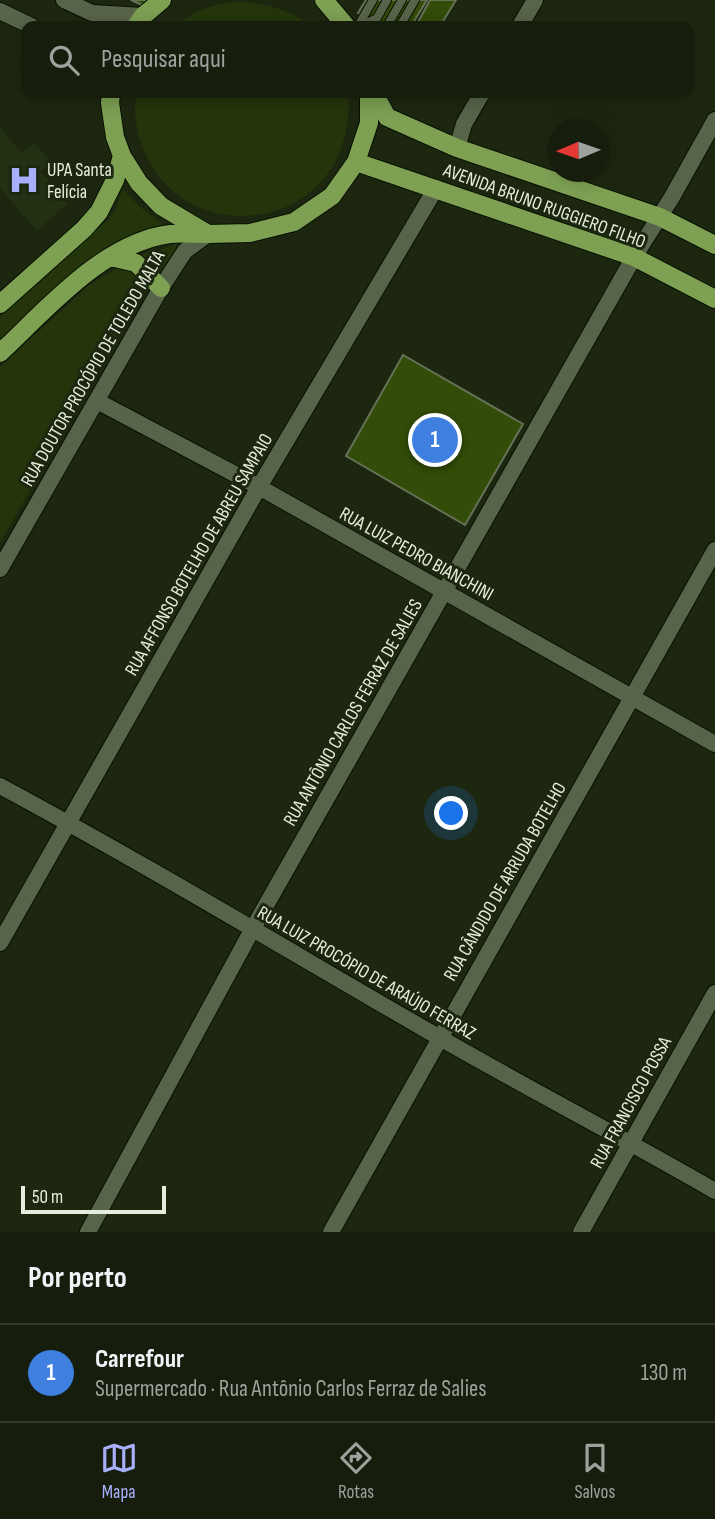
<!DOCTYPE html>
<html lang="pt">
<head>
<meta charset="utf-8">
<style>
	:root { --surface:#161d0c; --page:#1f2615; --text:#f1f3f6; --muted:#9ea29d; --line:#353b2d; --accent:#a8b0fc }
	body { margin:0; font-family:"Sofia Sans Condensed",sans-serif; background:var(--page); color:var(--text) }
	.compass { position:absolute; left:547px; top:119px; width:63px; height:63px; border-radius:50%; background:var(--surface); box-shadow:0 4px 18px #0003; rotate:268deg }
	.scale { position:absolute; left:21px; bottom:18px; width:145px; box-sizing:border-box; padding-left:7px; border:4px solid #e5edde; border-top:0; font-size:19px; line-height:24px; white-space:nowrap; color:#e5edde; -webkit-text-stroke:5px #1d2710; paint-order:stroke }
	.you { position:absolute; left:452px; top:814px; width:24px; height:24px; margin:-18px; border:5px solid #fff; border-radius:50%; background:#1a73e8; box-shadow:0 0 0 10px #1a73e833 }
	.badge { display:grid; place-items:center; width:46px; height:46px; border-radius:50%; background:var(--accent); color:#fff; font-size:23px; font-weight:700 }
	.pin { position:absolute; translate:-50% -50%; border:4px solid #fff; box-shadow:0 2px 7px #0006 }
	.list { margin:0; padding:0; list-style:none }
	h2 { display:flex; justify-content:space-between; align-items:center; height:91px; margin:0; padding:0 28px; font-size:30px }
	h2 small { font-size:23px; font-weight:400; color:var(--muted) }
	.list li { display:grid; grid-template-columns:46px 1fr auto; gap:21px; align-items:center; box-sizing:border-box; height:98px; padding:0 28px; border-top:2px solid var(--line) }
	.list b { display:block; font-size:26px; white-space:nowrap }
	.list p { margin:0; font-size:23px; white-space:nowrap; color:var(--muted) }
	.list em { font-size:23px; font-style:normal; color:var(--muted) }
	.icon { flex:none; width:38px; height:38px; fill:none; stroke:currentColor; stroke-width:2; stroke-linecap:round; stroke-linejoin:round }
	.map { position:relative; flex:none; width:715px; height:1232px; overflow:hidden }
	.search { position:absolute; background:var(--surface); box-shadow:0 4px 18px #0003; left:21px; right:21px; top:21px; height:77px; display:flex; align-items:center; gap:18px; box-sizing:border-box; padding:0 24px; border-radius:14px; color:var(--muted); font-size:26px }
	.sheet { height:189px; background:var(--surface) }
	nav { display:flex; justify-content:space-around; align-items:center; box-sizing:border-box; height:98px; border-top:2px solid var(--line); background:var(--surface); font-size:19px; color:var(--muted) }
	nav a { display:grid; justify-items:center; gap:4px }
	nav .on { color:var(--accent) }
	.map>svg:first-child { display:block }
	.built { fill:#233012 }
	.green { fill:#24350b }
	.building { fill:#334c07; stroke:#657258; stroke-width:2 }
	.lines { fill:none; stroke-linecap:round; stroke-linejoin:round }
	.lane-casing { stroke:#071000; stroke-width:10 }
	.street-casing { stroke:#071000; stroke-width:18 }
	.primary-casing { stroke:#071000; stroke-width:20 }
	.lane { stroke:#57644a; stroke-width:8 }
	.street { stroke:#57644a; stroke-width:16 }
	.primary { stroke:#7da053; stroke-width:18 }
	.labels { text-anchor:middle; stroke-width:6; stroke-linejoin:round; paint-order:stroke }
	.poi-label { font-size:19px; fill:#e5edde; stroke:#1d2710; text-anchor:start }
	.street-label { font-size:19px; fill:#e5edde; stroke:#1d2710 }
</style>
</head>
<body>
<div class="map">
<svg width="715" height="1232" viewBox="0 0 715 1232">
	<rect width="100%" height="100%" fill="#1d2710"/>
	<path class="built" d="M 0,128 L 22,153 L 34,143 L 51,162 L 40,171 L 68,203 L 37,231 L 0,188 Z"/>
	<path class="green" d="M 238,2 C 264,3 289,9 310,26 L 175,26 C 194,10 214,4 238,2 Z
		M 137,93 L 348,93 C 350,107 348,121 345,135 C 322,235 182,245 144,150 C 137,133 132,112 137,93 Z
		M 122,191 L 125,191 L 140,207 L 168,228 L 155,232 L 0,344 L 0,317 L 108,220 L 116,209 Z
		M 177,243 L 175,250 L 158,275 L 138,256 C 151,251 166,250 177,243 Z
		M 117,268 C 133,269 144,278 141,295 L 0,543 L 0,367 L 88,286 Z"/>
	<path class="building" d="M 131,0 L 152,0 L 145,6 Z
		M 366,0 L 427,0 L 411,26 L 379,26 L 358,13 Z
		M 430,0 L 456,0 L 440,26 L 416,26 Z
		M 403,355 L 523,424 L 465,525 L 346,456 Z"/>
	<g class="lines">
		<g class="lane-casing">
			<path id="lane" d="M 358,26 L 373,0
				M 360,26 L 377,18 L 387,0
				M 387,26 L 402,0
				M 400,26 L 415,0"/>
		</g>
		<g class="street-casing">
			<path id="street" d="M 64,0 L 92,13 L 143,16
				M 0,11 L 31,26
				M 520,26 L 535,0
				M 457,148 L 464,124 L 482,93
				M 97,401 L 259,487 L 715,744
				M 0,569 L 161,288 L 185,251 L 208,234
				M 0,786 C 145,864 286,949 428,1031 C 523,1086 620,1136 715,1191
				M 0,943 L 259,487 L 436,188
				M 88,1232 L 252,930 L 634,257 L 672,197 L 715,120
				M 331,1232 L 715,550
				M 581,1232 L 715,993"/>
		</g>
		<g class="primary-casing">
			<path id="primary" d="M 324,0 L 346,26
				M 136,26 L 143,16 L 162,0
				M 111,93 L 110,103 L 115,137 L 122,156 L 139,183 L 161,206 L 208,234 L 250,233 L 294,222 L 332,196 L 356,162 L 369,123 L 369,93
				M 374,93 L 387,117 L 457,148 L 660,217 L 715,245
				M 356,162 L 634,257 L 715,299
				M 111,257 L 136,263 L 161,288
				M 0,304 L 84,229 L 99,212 L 115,180 L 122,156
				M 0,353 C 46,310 104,242 170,234 C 182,233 196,234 208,234"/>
		</g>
		<use href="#lane" class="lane"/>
		<use href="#street" class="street"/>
		<use href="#primary" class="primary"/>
	</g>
	<defs>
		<g id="hospital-bare" transform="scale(2.415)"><path d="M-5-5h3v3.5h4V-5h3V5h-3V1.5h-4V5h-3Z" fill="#a8b0fc" stroke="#1d2710" stroke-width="2.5" paint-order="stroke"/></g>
	</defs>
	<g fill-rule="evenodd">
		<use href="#hospital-bare" x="24" y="180"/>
	</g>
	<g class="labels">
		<g class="poi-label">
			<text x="47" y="176">UPA Santa<tspan x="47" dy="22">Felícia</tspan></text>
		</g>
		<g class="street-label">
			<text transform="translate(545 205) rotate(20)" y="7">AVENIDA BRUNO RUGGIERO FILHO</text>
			<text transform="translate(92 368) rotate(-60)" y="7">RUA DOUTOR PROCÓPIO DE TOLEDO MALTA</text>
			<text transform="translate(417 553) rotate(29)" y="7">RUA LUIZ PEDRO BIANCHINI</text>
			<text transform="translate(198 554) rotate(-60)" y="7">RUA AFFONSO BOTELHO DE ABREU SAMPAIO</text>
			<text transform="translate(352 712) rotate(-60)" y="7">RUA ANTÔNIO CARLOS FERRAZ DE SALIES</text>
			<text transform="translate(504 881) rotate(-60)" y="7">RUA CÂNDIDO DE ARRUDA BOTELHO</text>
			<text transform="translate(367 972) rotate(30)" y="7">RUA LUIZ PROCÓPIO DE ARAÚJO FERRAZ</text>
			<text transform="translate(630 1102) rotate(-61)" y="7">RUA FRANCISCO POSSA</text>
		</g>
	</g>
</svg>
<svg class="compass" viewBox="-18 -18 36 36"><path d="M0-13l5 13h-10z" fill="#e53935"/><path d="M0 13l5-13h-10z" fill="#9ea29d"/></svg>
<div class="scale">50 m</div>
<div class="you"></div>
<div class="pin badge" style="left:435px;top:440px;background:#3f7fe0">1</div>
<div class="search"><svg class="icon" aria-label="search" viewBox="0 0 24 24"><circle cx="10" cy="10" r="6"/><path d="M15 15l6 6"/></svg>Pesquisar aqui</div>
</div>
<section class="sheet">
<h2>Por perto<small></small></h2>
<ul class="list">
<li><span class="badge" style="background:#3f7fe0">1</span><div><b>Carrefour</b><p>Supermercado · Rua Antônio Carlos Ferraz de Salies</p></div><em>130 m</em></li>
</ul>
</section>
<nav>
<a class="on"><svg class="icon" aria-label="map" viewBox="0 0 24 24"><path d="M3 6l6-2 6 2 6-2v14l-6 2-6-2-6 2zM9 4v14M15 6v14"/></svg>Mapa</a>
<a><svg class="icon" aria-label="directions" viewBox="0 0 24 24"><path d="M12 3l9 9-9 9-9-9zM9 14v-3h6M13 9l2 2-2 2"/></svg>Rotas</a>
<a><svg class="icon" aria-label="saved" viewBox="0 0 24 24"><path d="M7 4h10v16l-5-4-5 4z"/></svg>Salvos</a>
</nav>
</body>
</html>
